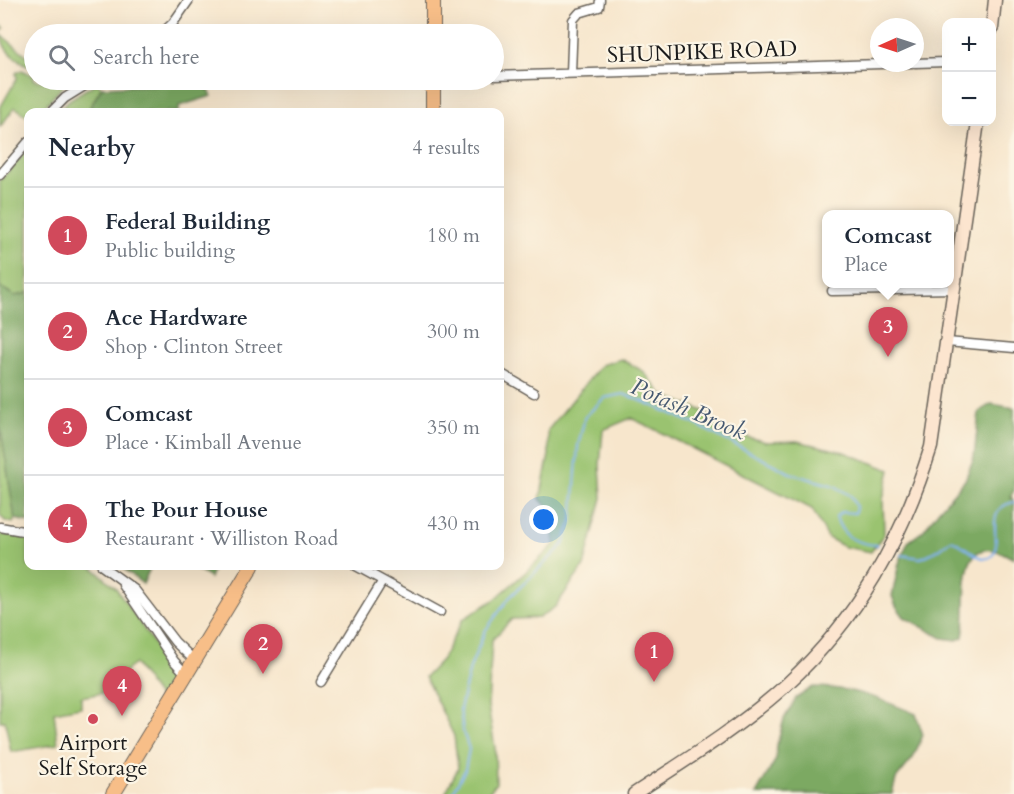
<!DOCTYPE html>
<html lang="en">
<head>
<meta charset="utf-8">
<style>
	:root { --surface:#fff; --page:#f6f6f7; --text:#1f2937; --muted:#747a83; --line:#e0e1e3; --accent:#d1495b }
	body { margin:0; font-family:Cardo,serif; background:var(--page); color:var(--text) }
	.controls { position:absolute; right:18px; top:18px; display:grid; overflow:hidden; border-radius:12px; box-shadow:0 6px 24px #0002 }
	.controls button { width:54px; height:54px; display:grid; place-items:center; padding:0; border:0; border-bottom:2px solid var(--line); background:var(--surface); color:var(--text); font:30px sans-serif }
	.compass { position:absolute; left:870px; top:18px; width:54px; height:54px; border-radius:50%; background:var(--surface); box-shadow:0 6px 24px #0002; rotate:267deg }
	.you { position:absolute; left:544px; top:520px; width:21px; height:21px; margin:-15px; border:4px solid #fff; border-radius:50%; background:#1a73e8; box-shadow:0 0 0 9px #1a73e833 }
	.badge { display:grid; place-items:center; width:39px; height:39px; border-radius:50%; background:var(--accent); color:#fff; font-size:20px; font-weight:700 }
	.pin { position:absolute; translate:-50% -50px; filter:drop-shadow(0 2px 3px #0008) }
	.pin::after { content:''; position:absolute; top:32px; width:21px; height:18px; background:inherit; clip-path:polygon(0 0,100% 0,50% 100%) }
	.popup { position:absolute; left:822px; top:210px; width:132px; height:78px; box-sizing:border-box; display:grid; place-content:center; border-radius:12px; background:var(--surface); filter:drop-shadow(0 2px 4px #0005); font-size:20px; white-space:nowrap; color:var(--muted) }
	.popup b { font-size:22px; color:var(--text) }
	.popup::after { content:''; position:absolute; left:50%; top:100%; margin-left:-12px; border:12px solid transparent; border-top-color:var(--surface) }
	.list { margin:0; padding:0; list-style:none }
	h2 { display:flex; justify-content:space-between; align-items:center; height:78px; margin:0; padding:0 24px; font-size:26px }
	h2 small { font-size:20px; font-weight:400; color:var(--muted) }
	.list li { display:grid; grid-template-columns:39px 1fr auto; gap:18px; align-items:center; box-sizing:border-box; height:96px; padding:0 24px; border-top:2px solid var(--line) }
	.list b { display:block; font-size:22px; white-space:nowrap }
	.list p { margin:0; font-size:20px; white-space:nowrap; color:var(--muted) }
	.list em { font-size:20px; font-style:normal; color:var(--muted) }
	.icon { flex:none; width:33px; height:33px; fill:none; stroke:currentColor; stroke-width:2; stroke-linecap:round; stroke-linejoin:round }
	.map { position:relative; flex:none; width:1014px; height:794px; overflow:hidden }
	.search { position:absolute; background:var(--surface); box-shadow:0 6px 24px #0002; left:24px; top:24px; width:480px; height:66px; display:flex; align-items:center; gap:15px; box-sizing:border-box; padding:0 21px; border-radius:33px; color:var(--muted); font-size:22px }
	.panel { position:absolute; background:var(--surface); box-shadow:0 6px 24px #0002; left:24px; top:108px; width:480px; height:462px; border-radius:12px }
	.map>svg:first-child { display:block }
	.green { fill:#9ac370; stroke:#5b7046; stroke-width:1.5 }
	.forest { fill:#7ba962; stroke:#4c623f; stroke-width:1.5 }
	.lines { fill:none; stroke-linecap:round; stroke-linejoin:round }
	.stream { stroke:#84b4f0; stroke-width:2 }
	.minor-casing { stroke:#69635a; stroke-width:11 }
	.secondary-casing { stroke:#69635a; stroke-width:15 }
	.primary-casing { stroke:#69635a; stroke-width:16 }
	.minor { stroke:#fff; stroke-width:8 }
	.secondary { stroke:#fce5cf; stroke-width:12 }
	.primary { stroke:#f7be88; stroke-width:14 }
	.poi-dot { fill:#d1495b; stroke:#fcf5e5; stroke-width:2 }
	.labels { text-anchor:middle; stroke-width:4.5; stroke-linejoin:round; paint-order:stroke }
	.street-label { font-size:22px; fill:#1c1c1c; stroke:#fcf5e5 }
	.poi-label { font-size:22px; fill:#1c1c1c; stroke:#fcf5e5 }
	.water-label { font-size:24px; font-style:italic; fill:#465971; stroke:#fcf5e5 }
</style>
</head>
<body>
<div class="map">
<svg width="1014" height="794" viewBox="0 0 1014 794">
	<rect width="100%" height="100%" fill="#fcf5e5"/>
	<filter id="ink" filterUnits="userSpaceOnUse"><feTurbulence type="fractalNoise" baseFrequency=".0167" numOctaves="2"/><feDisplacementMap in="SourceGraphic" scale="12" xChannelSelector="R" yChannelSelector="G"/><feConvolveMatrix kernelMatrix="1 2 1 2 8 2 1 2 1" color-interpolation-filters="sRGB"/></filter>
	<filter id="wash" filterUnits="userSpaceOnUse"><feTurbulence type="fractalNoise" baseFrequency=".008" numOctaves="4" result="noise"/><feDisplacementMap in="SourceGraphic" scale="24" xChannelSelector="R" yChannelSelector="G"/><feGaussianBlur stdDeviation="1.35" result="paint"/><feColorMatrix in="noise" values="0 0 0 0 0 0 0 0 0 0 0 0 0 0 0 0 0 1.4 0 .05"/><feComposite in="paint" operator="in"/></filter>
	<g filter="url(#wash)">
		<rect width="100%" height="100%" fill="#f7e6cc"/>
		<path class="green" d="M 0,25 L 4,28 L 0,34 L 34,61 L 34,69 C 13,58 0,51 0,25 Z
			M 22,70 L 34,76 L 34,80 L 65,84 L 39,112 L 28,112 L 28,117 L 15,107 L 0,127 L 0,108 L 17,78 L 16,73 Z
			M 96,83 L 102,87 L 87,112 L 57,112 L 69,100 Z
			M 28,148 L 28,293 L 15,296 L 0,287 L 0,181 Z
			M 621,359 L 643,371 L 663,395 L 706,412 L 725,431 L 766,442 L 797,441 L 844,452 L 890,470 L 883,499 L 884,534 L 871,552 L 845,547 L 828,538 L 812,509 L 652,428 L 631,418 L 603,430 L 600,465 L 602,498 L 584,566 L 555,607 L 539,618 L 512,619 L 492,640 L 488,706 L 495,748 L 496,783 L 488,794 L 445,794 L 458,768 L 454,736 L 425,677 L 442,659 L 463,619 L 494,600 L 529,569 L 555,544 L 551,510 L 540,499 L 549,455 L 548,430 L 601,365 Z
			M 0,424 L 15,519 L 13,523 L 5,521 L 0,515 Z
			M 0,534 L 28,537 L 28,566 L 91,566 L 116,588 L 171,669 L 170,681 L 159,698 L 135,664 L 128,669 L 107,692 L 81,697 L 81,707 L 54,712 L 58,744 L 11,752 L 5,721 L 0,721 Z"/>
		<path class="forest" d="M 205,83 L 212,96 L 179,106 L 179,112 L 87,112 L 102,87 Z
			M 0,287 L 15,296 L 28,293 L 28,522 L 15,519 L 0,424 Z
			M 991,404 L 1014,408 L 1014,490 L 1011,496 L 1014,503 L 1014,559 C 951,522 970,604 963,637 L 957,640 L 942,638 L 904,617 L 896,606 L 892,596 L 899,563 L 908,542 L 923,531 L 938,511 L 965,480 L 974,457 L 979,412 Z
			M 120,566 L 151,566 L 143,584 Z
			M 191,566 L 214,566 L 210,578 Z
			M 813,687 C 852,687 881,699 916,714 L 923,735 L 913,758 L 896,779 L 892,794 L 756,794 L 776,759 L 777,745 L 784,719 L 796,698 Z"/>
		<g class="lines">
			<path class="stream" d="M 901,555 L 921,558 L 938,550 L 951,540 C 962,542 977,561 988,558 C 1009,551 977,509 1014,502
				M 452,794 L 465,770 L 469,749 L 463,731 L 460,709 L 470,668 L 485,631 L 509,598 L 563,545 L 572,522 L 578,446 L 585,417 L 604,398 L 623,394 L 642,401 L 695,424 L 792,474 L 835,486 L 851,496 L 856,507 L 855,513 L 841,512 L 836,517 C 842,538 858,544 878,545"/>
		</g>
	</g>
	<g filter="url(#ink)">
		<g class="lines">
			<g class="minor-casing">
				<path id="minor" d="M 161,34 L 173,23 L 189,0
					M 915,63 L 946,62
					M 571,73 L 573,20 L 579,13 L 599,7 L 600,0
					M 494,76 L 912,63
					M 185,80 L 209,80
					M 51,112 L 65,98 L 94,80
					M 0,175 L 28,142
					M 832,291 L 955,289
					M 947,342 L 1014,348
					M 500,373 L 534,393
					M 0,527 L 28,532
					M 102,566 L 135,590 L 175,642 L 194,660
					M 356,566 L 440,612
					M 123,585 L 174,661 L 186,674
					M 321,682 L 382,582"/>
			</g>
			<g class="secondary-casing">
				<path id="secondary" d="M 992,28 L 995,0
					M 634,794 C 686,760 740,727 786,685 C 858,619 902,540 931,447 L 978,122"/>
			</g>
			<g class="primary-casing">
				<path id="primary" d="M 433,34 L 433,0
					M 433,112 L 433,80
					M 113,794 L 252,566"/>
			</g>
			<use href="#minor" class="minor"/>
			<use href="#secondary" class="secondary"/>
			<use href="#primary" class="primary"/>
		</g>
	</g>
	<circle class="poi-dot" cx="93" cy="719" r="6"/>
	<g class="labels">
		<g class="street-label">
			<text transform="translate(702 51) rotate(-2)" y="8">SHUNPIKE ROAD</text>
		</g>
		<g class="poi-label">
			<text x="93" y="750">Airport<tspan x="93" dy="25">Self Storage</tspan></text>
		</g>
		<g class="water-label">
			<text transform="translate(689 409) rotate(23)" y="8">Potash Brook</text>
		</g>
	</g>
</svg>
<div class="controls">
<button>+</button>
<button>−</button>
</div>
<svg class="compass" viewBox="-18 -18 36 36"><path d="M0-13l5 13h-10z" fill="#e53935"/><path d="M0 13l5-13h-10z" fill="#747a83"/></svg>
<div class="you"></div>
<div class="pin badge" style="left:654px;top:682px">1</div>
<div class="pin badge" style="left:263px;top:674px">2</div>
<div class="pin badge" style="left:888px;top:357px">3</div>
<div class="popup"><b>Comcast</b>Place</div>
<div class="pin badge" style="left:122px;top:716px">4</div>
<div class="search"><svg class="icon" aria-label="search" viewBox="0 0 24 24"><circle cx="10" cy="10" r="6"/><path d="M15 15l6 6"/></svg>Search here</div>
<section class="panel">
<h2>Nearby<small>4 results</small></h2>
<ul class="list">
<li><span class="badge">1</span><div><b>Federal Building</b><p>Public building</p></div><em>180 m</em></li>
<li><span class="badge">2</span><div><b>Ace Hardware</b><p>Shop · Clinton Street</p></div><em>300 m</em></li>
<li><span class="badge">3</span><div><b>Comcast</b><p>Place · Kimball Avenue</p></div><em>350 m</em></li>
<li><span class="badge">4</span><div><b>The Pour House</b><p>Restaurant · Williston Road</p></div><em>430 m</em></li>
</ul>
</section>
</div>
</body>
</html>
